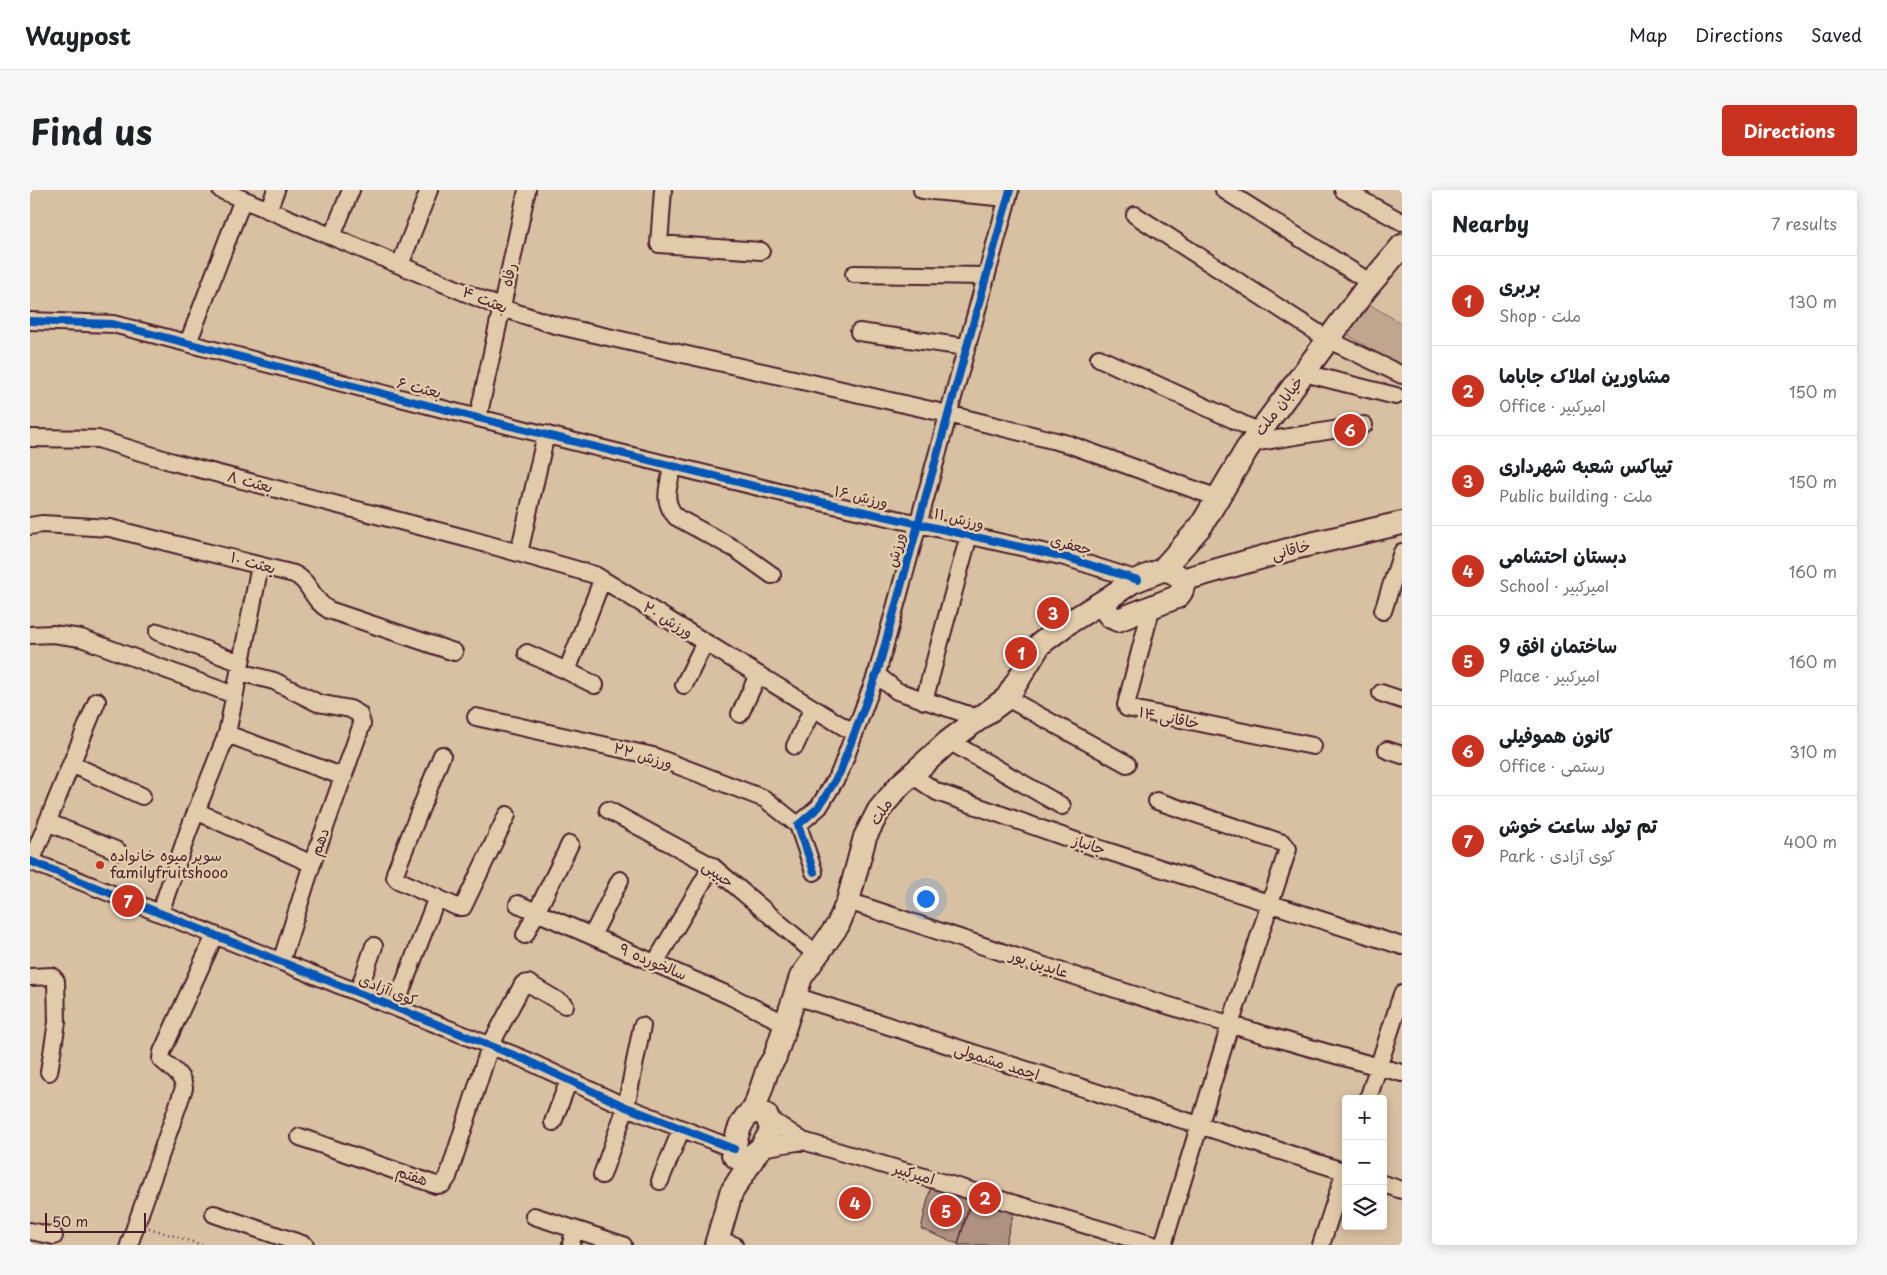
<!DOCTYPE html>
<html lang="en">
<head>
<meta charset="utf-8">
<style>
	:root { --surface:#fff; --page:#f6f6f6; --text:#202124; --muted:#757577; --line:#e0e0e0; --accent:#c8321e }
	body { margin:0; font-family:"Playpen Sans","Playpen Sans Arabic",sans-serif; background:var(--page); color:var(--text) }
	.controls { position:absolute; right:15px; bottom:15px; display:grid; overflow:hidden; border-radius:5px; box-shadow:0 2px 12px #0003 }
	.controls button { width:45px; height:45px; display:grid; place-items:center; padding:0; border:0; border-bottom:1px solid var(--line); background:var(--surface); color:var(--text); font:25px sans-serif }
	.scale { position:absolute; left:15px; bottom:12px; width:101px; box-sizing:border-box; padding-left:5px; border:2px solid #4a1f2b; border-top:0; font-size:14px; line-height:18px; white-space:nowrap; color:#4a1f2b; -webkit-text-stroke:4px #e1cbab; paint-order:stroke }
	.you { position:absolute; left:895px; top:708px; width:18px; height:18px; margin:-12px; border:4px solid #fff; border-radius:50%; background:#1a73e8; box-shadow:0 0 0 8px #1a73e833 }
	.badge { display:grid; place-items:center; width:32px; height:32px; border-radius:50%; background:var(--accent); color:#fff; font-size:16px; font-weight:700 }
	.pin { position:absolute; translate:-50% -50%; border:2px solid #fff; box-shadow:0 1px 5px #0006 }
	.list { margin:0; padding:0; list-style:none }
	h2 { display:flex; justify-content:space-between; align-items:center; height:65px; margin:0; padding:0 20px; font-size:21px }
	h2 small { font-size:16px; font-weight:400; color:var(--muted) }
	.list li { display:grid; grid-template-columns:32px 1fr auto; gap:15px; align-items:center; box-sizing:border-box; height:90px; padding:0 20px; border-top:1px solid var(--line) }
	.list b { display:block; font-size:19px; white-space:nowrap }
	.list p { margin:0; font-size:16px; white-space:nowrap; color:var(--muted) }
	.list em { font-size:16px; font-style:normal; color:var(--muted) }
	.icon { flex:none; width:28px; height:28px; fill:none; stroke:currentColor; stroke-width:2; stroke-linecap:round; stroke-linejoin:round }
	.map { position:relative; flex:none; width:1372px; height:1055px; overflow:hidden; border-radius:5px }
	header { display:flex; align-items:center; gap:30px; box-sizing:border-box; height:70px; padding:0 25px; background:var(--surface); border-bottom:1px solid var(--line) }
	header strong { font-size:24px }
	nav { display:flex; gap:28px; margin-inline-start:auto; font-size:18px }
	.intro { display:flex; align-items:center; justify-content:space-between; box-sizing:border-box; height:120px; padding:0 30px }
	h1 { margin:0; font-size:35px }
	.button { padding:12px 22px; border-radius:5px; background:var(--accent); color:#fff; font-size:18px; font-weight:700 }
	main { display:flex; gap:30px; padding:0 30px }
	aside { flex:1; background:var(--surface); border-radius:5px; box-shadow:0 2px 12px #0003 }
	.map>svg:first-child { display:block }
	.green { fill:#c0a68f; stroke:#85625d }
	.building { fill:#ae9180; stroke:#4a1f2b }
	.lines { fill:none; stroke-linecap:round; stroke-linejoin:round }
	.minor-casing { stroke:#4a1f2b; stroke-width:20 }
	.secondary-casing { stroke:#4a1f2b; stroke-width:26 }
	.path { stroke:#4a1f2b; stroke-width:2.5; stroke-dasharray:1 4; stroke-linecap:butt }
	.minor { stroke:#e1cbab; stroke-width:16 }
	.secondary { stroke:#e1cbab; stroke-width:22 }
	.cycleway-casing { stroke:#e1cbab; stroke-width:11 }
	.cycleway { stroke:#0057b8; stroke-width:8 }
	.poi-dot { fill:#c8321e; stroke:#e1cbab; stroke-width:2 }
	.labels { text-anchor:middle; stroke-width:5; stroke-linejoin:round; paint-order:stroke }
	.street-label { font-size:15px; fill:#4a1f2b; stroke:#e1cbab }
	.poi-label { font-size:15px; fill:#4a1f2b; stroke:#e1cbab; text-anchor:start }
</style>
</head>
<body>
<header>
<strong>Waypost</strong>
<nav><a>Map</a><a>Directions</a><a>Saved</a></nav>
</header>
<div class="intro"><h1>Find us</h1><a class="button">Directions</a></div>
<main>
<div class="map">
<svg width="1372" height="1055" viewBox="0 0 1372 1055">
	<rect width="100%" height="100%" fill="#d8c1a3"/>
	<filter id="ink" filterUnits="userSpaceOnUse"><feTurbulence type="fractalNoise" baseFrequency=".02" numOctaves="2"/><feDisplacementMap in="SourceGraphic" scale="10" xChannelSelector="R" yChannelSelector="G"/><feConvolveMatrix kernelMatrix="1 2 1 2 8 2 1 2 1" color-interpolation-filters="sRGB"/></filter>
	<g filter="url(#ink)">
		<path class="green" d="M 1334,111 L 1372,134 L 1372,180 L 1312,141 Z"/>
		<path class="building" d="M 902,991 L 942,1003 L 928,1054 L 891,1039 Z
			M 943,1005 L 985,1017 L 975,1055 L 928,1055 Z"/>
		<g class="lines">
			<g class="minor-casing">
				<path id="minor" d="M 191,0 L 472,118 L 525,135 L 918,224 L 1038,254 L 1188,308
					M 633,0 L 629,54 L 731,61
					M 892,0 L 977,8
					M 1194,0 L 1341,93
					M 1313,0 L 1372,32
					M 238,20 L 246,0
					M 1105,25 L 1299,150 L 1372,185
					M 302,46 L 321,0
					M 370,75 L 399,0
					M 824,84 L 956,86
					M 0,131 L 83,134 L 448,228 L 769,307 L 1035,367 L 1108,390
					M 829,142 L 936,157
					M 158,153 L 213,9
					M 1069,168 L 1230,242
					M 1274,183 L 1366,206
					M 448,228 L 497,0
					M 0,248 L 68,249 L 143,272 L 439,349 L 565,385 L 824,543
					M 1222,253 L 1334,235
					M 643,275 C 639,296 631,310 646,327 L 707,360 L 742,385
					M 0,336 L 12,334 L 80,338 L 264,384 C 281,392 281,410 299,420 L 424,462
					M 489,363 L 516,244
					M 1121,419 L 1096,515 L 1097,518 L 1283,556
					M 1353,421 L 1372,362
					M 128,442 L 211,473
					M 0,445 L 23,444 L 51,448 L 204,505
					M 497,463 L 537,481 L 572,390
					M 537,481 L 565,495
					M 209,482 L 244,491 L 288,513 L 320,519 L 329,524 L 332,534 L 282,674 L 251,772
					M 846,484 L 867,501 L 948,528
					M 654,495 L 675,452
					M 1351,503 L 1372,510
					M 977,508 L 1097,574
					M 894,511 L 939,345
					M 710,524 L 728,485
					M 446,527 L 623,566 L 735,609 L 768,635
					M 197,544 L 314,587
					M 919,551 L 1032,616
					M 765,556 L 783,518
					M 1357,560 L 1372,565
					M 412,565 L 365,683 L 365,687 L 368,690 L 427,717 L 433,717 L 477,625
					M 41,574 L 112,606
					M 882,585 L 907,602 L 1046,651 L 1372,756
					M 1127,611 L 1253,653 L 1258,659 L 1200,835 L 1133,1055
					M 578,620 L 682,676 L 787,765
					M 166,621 L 282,674
					M 17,632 L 88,661
					M 0,671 L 496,870 L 596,917 L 704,959
					M 1,672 L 67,511
					M 784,682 L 768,635 L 789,617 L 810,582 L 848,480 L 980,0
					M 818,711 C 1001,772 1185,834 1372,883
					M 488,714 L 698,805 L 756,834
					M 130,723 L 158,642 L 197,544 L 230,375
					M 495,745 L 540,654
					M 562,746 L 590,690
					M 625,773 L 682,676
					M 0,787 L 22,786 L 26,791 L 27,832 L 19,882
					M 328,802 L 344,756
					M 765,806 L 1316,982
					M 365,817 L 407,707
					M 1338,909 L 1372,804
					M 737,927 L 773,951 L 1123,1055
					M 523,932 L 539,890
					M 270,947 L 406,995 L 413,994 L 418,987 L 460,856 L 493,794 L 498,793 L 535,815
					M 731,958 L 773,951
					M 572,985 L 596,917 L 612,836
					M 630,991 L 651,940
					M 1353,994 L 1372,1000
					M 184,1024 L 275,1055
					M 504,1026 L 593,1055
					M 0,1041 L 24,1046
					M 687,1050 L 704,1055
					M 99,1055 L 154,898 C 153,884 141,879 131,869 L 132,862 L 185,745
					M 541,1055 L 544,1039
					M 1291,1055 L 1316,978"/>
			</g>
			<g class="secondary-casing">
				<path id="secondary" d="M 1132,380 L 1171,336 L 1217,259 L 1335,100 L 1372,56
					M 1132,380 C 1147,380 1161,394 1147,407 L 1088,430 L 1081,427 L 1076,421 L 1077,409 L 1102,392 Z
					M 1152,390 L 1268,357 L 1372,333
					M 724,920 L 738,878 L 745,867 L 771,787 L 808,735 L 818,711 L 835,647 L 849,620 L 870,595 L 919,551 L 977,508 L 1010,454 L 1038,433 L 1077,409
					M 724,920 L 736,925 L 742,940 L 731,958 L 716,970 L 707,968 L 703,964 C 706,949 709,929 724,920 Z
					M 686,1055 L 701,1003 L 727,962"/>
			</g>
			<path class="path" d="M 119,1038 L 172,1055"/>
			<use href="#minor" class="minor"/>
			<use href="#secondary" class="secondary"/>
			<g class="cycleway-casing">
				<path id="cycleway" d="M 0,131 L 83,134 L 448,228 L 769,307 L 1035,367 L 1108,390
					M 0,671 L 496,870 L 596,917 L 704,959
					M 784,682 L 768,635 L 789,617 L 810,582 L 848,480 L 980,0"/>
			</g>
			<use href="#cycleway" class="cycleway"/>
		</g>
	</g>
	<circle class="poi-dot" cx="70" cy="675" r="5"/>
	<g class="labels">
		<g class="street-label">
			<text transform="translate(479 85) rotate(-78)" y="5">رفاه</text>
			<text transform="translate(455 110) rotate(22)" y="5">بعثت ۴</text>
			<text transform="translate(389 198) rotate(14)" y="5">بعثت ۶</text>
			<text transform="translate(1249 216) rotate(-53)" y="5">خیابان ملت</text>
			<text transform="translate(220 292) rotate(15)" y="5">بعثت ٨</text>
			<text transform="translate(831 307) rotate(13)" y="5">ورزش ۱۶</text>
			<text transform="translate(929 329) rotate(13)" y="5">ورزش ۱۱</text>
			<text transform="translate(1041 355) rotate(15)" y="5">جعفری</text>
			<text transform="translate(866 360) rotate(-75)" y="5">ورزش</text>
			<text transform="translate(1261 360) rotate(-15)" y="5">خاقانی</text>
			<text transform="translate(223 373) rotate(15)" y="5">بعثت ۱۰</text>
			<text transform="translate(638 430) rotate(31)" y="5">ورزش ۲۰</text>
			<text transform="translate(1139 528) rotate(11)" y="5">خاقانی ۱۴</text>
			<text transform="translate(613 566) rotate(16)" y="5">ورزش ۲۲</text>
			<text transform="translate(851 622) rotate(-56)" y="5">ملت</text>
			<text transform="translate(290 652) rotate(-70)" y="5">دهم</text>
			<text transform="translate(1059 655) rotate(18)" y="5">جانباز</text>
			<text transform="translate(688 684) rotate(37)" y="5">حبیبی</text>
			<text transform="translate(623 772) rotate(23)" y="5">سالخورده ۹</text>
			<text transform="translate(1009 774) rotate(18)" y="5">عابدین پور</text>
			<text transform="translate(358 800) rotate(22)" y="5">کوی آزادی</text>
			<text transform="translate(967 872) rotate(18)" y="5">احمد مشمولی</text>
			<text transform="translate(884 984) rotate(17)" y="5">امیرکبیر</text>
			<text transform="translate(382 986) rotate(19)" y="5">هفتم</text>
		</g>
		<g class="poi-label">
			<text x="80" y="671">سوپر میوه خانواده<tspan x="80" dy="17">familyfruitshooo</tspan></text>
		</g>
	</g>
</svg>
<div class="controls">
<button>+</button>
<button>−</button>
<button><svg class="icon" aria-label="layers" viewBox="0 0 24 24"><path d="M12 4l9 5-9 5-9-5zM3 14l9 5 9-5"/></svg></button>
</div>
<div class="scale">50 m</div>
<div class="you"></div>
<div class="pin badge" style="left:991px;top:463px">1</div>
<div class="pin badge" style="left:955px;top:1008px">2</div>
<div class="pin badge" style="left:1023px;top:423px">3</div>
<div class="pin badge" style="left:825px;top:1013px">4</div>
<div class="pin badge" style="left:916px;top:1021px">5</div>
<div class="pin badge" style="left:1320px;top:240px">6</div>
<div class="pin badge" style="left:98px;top:711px">7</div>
</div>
<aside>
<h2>Nearby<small>7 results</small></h2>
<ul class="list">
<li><span class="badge">1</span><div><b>بربری</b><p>Shop · ملت</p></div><em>130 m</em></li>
<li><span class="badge">2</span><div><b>مشاورین املاک جاباما</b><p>Office · امیرکبیر</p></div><em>150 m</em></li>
<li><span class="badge">3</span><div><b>تیپاکس شعبه شهرداری</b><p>Public building · ملت</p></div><em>150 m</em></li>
<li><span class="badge">4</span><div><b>دبستان احتشامی</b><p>School · امیرکبیر</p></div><em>160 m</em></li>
<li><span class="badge">5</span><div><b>ساختمان افق 9</b><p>Place · امیرکبیر</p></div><em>160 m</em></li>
<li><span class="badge">6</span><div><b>کانون هموفیلی</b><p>Office · رستمی</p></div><em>310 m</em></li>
<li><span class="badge">7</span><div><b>تم تولد ساعت خوش</b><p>Park · کوی آزادی</p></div><em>400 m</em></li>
</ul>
</aside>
</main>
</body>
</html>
